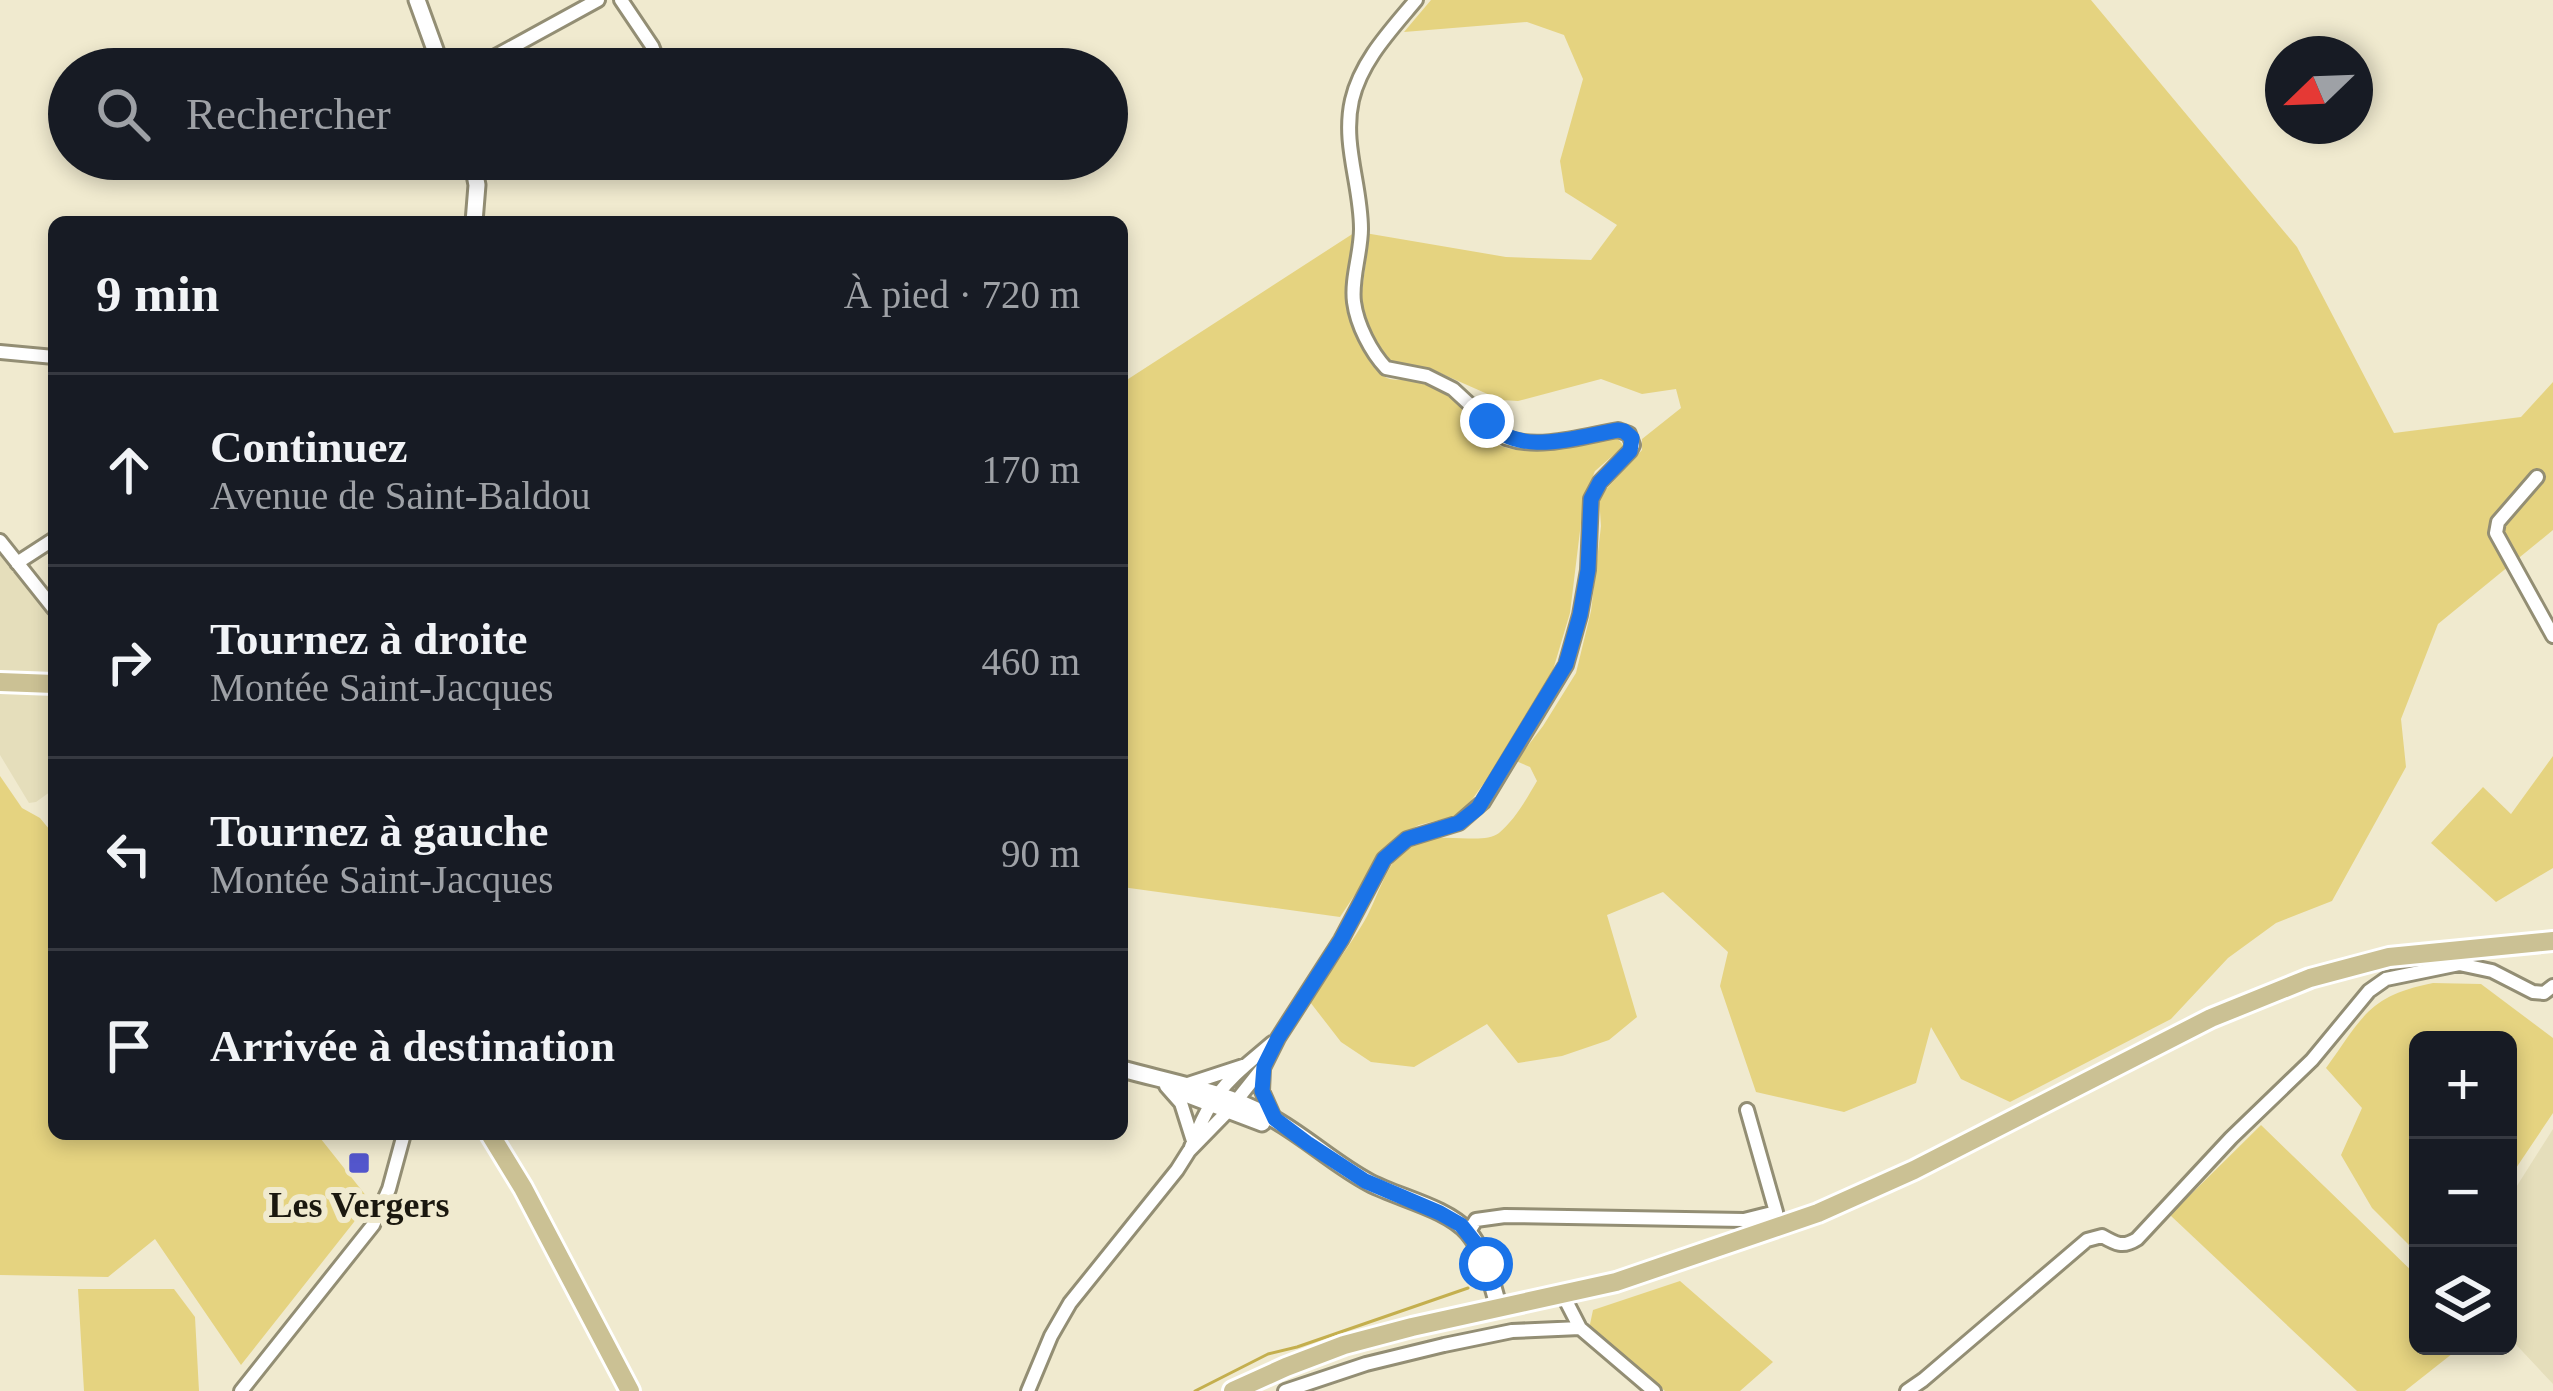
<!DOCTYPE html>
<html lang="fr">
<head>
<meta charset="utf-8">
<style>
	:root { --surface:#171b24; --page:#242831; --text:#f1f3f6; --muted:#9ea1a6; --line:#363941 }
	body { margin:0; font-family:Georgia,serif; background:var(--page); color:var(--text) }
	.controls { position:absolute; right:36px; bottom:36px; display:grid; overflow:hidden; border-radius:18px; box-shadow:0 6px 18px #0003 }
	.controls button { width:108px; height:108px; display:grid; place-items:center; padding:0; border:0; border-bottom:3px solid var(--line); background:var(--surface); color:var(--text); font:60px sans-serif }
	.compass { position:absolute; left:2265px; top:36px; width:108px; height:108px; border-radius:50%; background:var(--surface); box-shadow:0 6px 18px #0003; rotate:247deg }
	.stop { position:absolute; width:36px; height:36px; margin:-27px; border:9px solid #1a73e8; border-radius:50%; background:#fff }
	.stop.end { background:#1a73e8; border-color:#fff; box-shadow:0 3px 12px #0008 }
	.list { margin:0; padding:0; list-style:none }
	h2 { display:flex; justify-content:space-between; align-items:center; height:156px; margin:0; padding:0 48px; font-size:51px }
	h2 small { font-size:39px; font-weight:400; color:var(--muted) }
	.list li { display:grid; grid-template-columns:78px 1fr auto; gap:36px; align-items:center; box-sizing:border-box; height:192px; padding:0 48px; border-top:3px solid var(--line) }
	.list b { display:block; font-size:45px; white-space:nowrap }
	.list p { margin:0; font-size:39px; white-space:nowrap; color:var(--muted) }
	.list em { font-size:39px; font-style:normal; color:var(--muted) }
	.icon { flex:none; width:66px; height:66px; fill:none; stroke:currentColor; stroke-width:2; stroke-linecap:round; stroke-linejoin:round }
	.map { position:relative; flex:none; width:2553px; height:1391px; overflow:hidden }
	.search { position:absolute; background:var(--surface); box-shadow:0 6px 18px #0003; left:48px; top:48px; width:1080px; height:132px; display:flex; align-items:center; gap:30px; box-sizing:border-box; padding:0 42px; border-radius:66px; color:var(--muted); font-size:45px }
	.panel { position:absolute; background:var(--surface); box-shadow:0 6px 18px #0003; left:48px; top:216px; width:1080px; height:924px; border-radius:18px }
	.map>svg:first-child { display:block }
	.built { fill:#e5debb }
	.green { fill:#e5d380 }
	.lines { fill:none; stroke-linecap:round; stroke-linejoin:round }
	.stream { stroke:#c4af4e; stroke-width:3 }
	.minor-casing { stroke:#938e74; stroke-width:18 }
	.tertiary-casing { stroke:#938e74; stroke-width:21 }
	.primary-casing { stroke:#fff; stroke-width:24 }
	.minor { stroke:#fff; stroke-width:12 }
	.tertiary { stroke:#fff; stroke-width:15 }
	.primary { stroke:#cbc194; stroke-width:18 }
	.route { stroke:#1a73e8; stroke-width:15 }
	.poi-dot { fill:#5356cc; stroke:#f0eacf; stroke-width:4.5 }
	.labels { text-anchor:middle; stroke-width:12; stroke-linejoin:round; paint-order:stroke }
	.poi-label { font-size:36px; font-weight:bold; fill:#1b180f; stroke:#f0eacf }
</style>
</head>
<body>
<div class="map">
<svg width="2553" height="1391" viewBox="0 0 2553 1391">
	<rect width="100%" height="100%" fill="#f0eacf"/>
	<path class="built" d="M 0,550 L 54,618 L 54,789 L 36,802 L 29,803 L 0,755 Z
		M 2553,1129 L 2553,1384 L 2508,1336 L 2508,1200 Z"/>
	<path class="green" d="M 1431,0 L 2091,0 L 2297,247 L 2394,433 L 2521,417 L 2553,382 L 2553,530 L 2438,624 L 2401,719 L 2406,767 L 2332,901 L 2276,923 L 2228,958 L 2171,1019 L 2010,1102 L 1961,1079 L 1931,1027 L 1916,1083 L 1844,1112 L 1756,1092 L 1720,986 L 1728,952 L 1663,892 L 1607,915 L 1637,1017 L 1609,1040 L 1562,1056 L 1518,1063 L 1487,1024 L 1414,1067 L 1371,1062 L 1341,1042 L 1310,1002 C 1327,976 1346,951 1362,925 C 1377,902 1385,862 1409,846 C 1438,828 1480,847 1499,833 C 1515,820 1527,798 1537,781 L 1530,767 L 1516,761 L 1543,726 L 1576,673 L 1591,611 L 1601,526 L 1599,497 L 1642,450 L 1642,439 L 1681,408 L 1676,389 L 1642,394 L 1601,379 L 1518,401 L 1501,400 L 1431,369 L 1401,366 L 1390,360 L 1376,344 L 1360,306 L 1367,253 L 1365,233 L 1506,257 L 1591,260 L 1617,225 L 1565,192 L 1560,161 L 1583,79 L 1564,35 L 1527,22 L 1404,32 Z
		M 1357,231 C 1348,282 1337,310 1367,357 C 1372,365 1378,374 1387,378 C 1394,381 1406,379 1415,380 C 1429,382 1446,391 1457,400 C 1489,422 1475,445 1519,450 L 1616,437 L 1624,446 L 1595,471 L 1584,498 L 1570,613 L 1553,670 L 1499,762 L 1471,801 L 1455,816 L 1419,825 L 1400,835 L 1376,863 L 1340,917 L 1122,887 L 1122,383 Z
		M 2553,756 L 2553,868 L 2496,902 L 2431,843 L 2483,787 L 2511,814 Z
		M 0,776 L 22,808 L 40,818 L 54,835 L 54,1134 L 317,1134 L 367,1197 L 354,1222 L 241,1365 L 155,1239 L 108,1277 L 0,1275 Z
		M 2433,983 L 2481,984 L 2553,1038 L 2553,1113 L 2508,1180 L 2508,1040 L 2418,1040 L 2418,1254 L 2372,1208 L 2341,1155 L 2362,1108 L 2326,1068 C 2363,1017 2368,996 2433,983 Z
		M 2261,1125 L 2418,1277 L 2418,1346 L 2462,1346 L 2405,1391 L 2357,1391 L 2170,1215 Z
		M 1680,1281 L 1773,1362 L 1740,1391 L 1665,1391 L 1589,1329 L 1593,1310 Z
		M 174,1289 L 195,1317 L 199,1391 L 84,1391 L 78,1289 Z"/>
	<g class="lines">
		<path class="stream" d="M 1195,1391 L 1268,1354 L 1297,1347 L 1468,1288"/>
		<g class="minor-casing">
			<path id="minor" d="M 621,0 L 652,46 L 661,69
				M 472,69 L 598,0
				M 0,352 L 54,357
				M 2537,477 L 2498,522 L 2496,533 L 2553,636
				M 0,541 L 54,609
				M 17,563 L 54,539
				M 1263,1069 L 1262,1091 L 1274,1118
				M 1188,1084 L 1246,1065 L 1272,1043
				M 1166,1086 L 1181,1103 L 1193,1141
				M 1191,1147 C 1205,1110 1216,1091 1246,1065
				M 1468,1233 L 1476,1220 L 1505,1216 L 1744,1220 L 1776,1212 L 1747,1110
				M 1563,1295 L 1580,1328 L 1654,1391
				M 241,1391 L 373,1225 L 389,1189 L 404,1134
				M 1028,1391 L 1051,1336 L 1070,1303 L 1177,1170 L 1189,1151 L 1229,1110 L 1264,1066 L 1278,1038 L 1341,940 L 1384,859 L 1407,839 L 1459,823 L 1483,802 L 1566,665 L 1580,615 L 1588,570 L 1591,499 L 1600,482 L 1630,451 L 1633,445 L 1629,434 L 1618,430 C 1583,436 1540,450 1506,438 L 1453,389 L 1427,376 L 1386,368 C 1371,352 1357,325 1354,302 C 1351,279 1361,253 1361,229 C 1361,185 1342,144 1352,100 C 1361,61 1391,30 1416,0
				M 1285,1391 L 1366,1364 L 1444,1345 L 1512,1331 L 1580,1328
				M 1907,1391 L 1923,1380 L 2087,1240 L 2102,1236 C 2116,1244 2123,1248 2137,1239 L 2231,1138 L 2312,1060 L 2369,991 L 2386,979 L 2459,964 L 2492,971 L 2533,992 L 2544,993 L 2553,986"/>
		</g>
		<g class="tertiary-casing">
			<path id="tertiary" d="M 417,0 L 442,69
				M 472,159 L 477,185 L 474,222
				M 1122,1069 C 1173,1083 1223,1091 1270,1117 C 1305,1136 1334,1164 1370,1183 C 1399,1198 1447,1208 1468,1232 C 1486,1253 1491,1282 1499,1308
				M 1183,1093 L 1262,1123"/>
		</g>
		<g class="primary-casing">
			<path id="primary" d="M 0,682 L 54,684
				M 490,1134 L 523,1188 L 630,1391
				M 1233,1391 L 1286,1367 L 1344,1345 L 1412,1327 L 1616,1282 L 1818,1213 L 1914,1170 L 2211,1018 L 2310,978 L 2389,957 L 2553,941"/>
		</g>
		<use href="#minor" class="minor"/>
		<use href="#tertiary" class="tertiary"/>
		<use href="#primary" class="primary"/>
	</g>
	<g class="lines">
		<path class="route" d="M 1486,1264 L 1480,1249 L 1461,1225 L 1440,1213 L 1365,1181 L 1307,1143 L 1275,1119 L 1262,1091 L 1264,1066 L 1278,1038 L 1341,940 L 1384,859 L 1407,839 L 1459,823 L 1478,808 L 1566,664 L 1580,615 L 1588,570 L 1591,499 L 1600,482 L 1630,451 L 1632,438 L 1624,431 L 1618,430 C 1576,437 1519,458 1487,421"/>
	</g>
	<rect class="poi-dot" x="347" y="1151" width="24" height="24" rx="6"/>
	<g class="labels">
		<g class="poi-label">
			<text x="359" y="1217">Les Vergers</text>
		</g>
	</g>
</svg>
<div class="controls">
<button>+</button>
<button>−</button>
<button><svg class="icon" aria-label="layers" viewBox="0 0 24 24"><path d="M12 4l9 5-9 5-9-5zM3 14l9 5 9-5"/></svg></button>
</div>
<svg class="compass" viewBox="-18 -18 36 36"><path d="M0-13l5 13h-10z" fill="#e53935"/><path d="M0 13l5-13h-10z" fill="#9ea1a6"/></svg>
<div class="stop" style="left:1486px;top:1264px"></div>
<div class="stop end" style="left:1487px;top:421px"></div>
<div class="search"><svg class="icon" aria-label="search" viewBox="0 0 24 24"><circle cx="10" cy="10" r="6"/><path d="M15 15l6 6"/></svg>Rechercher</div>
<section class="panel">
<h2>9 min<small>À pied · 720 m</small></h2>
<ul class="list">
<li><svg class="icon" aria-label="ahead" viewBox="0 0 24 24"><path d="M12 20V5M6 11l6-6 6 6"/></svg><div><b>Continuez</b><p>Avenue de Saint-Baldou</p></div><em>170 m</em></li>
<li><svg class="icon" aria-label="right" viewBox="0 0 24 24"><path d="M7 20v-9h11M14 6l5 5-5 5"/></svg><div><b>Tournez à droite</b><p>Montée Saint-Jacques</p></div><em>460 m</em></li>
<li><svg class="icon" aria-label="left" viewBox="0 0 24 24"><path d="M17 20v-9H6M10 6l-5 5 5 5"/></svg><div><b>Tournez à gauche</b><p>Montée Saint-Jacques</p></div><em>90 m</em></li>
<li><svg class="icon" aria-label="arrive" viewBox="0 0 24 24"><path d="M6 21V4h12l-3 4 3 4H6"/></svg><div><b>Arrivée à destination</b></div></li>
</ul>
</section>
</div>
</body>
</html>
